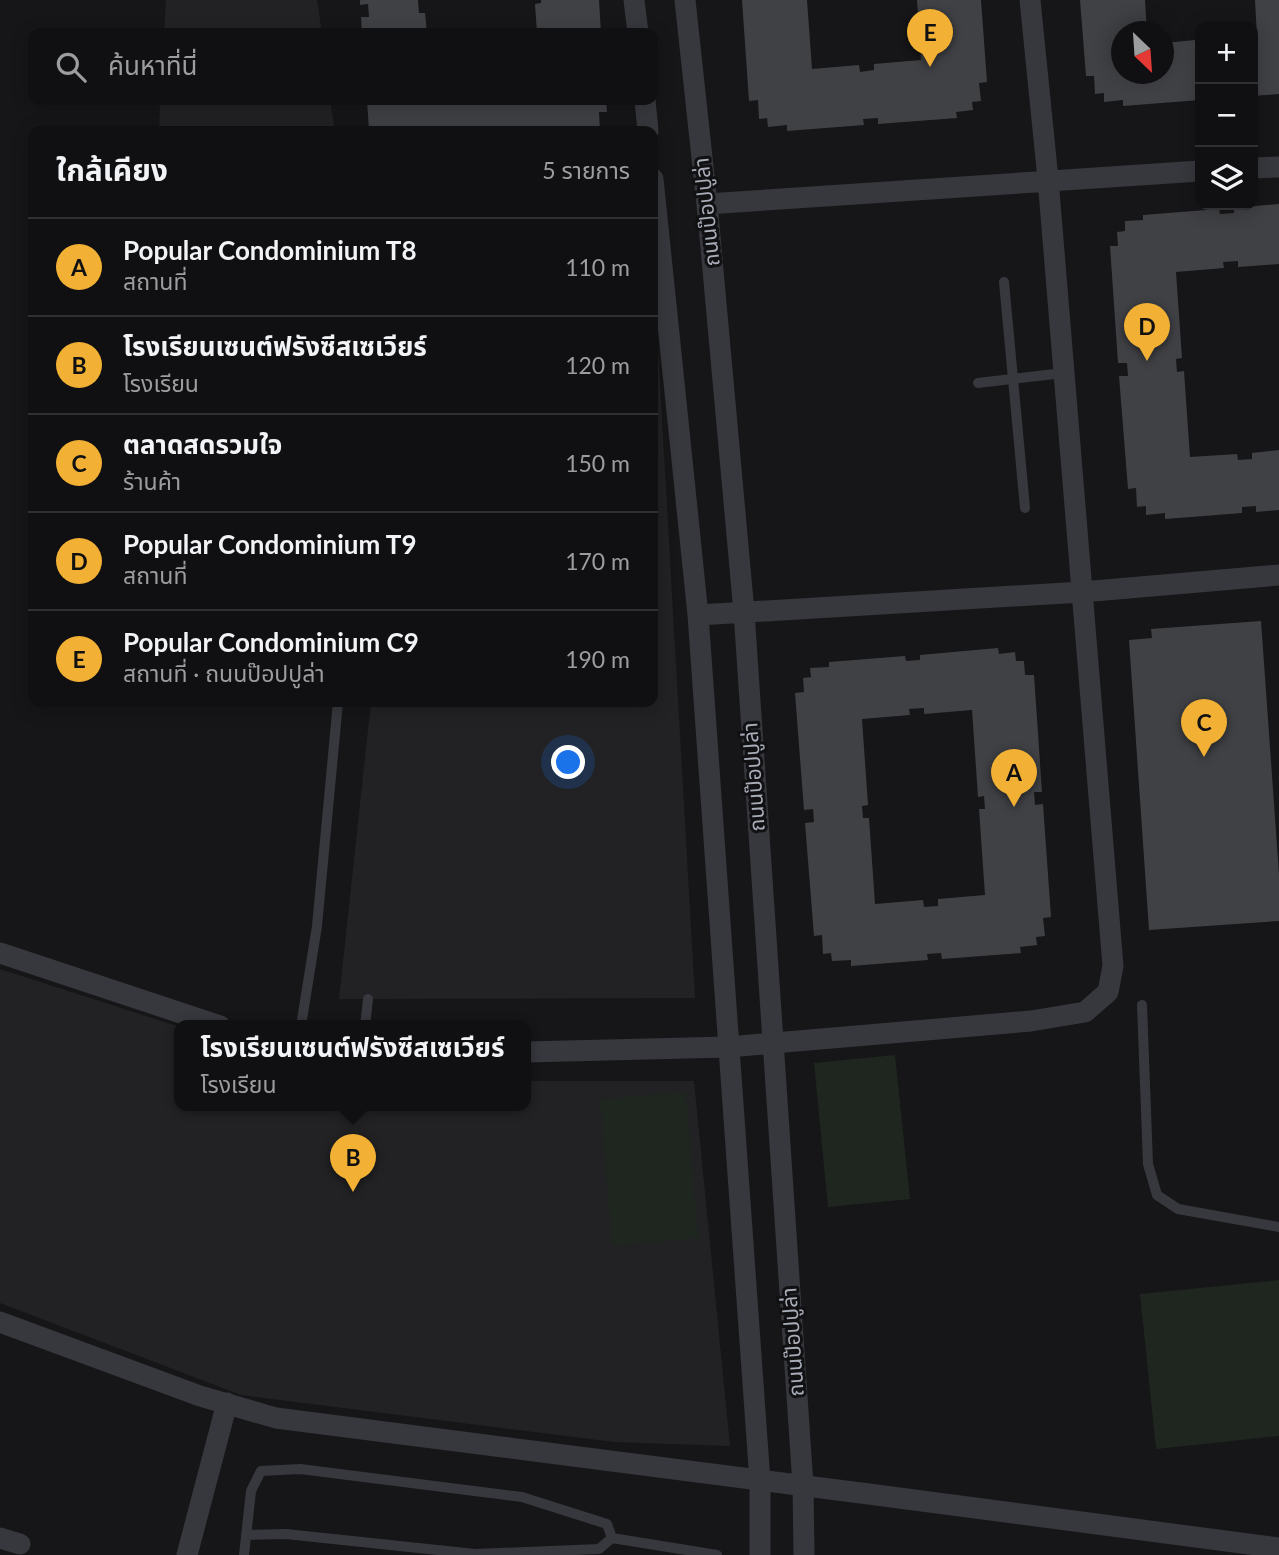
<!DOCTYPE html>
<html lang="th">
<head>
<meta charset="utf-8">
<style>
	:root { --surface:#101012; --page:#1e1e20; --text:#f1f3f6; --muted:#9c9d9f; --line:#303032; --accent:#f2b134 }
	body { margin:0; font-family:Lato,"Noto Sans Thai",sans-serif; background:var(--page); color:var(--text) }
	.controls { position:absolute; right:21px; top:21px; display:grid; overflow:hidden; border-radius:14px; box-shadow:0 4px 18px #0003 }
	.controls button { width:63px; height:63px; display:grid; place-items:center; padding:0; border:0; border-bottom:2px solid var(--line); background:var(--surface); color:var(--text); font:35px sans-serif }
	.compass { position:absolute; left:1111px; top:21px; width:63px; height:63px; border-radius:50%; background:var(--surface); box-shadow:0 4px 18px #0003; rotate:155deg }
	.you { position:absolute; left:569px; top:763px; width:24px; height:24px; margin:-18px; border:5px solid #fff; border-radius:50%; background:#1a73e8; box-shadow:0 0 0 10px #1a73e833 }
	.badge { display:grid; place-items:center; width:46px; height:46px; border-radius:50%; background:var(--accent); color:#111; font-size:23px; font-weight:700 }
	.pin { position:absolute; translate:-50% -58px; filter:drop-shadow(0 2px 4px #0008) }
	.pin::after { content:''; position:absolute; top:37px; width:24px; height:21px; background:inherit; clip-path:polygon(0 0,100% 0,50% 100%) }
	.popup { position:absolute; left:174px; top:1020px; width:357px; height:91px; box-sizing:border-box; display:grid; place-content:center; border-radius:14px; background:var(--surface); filter:drop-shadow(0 2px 5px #0005); font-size:23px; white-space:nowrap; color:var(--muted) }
	.popup b { font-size:26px; color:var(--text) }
	.popup::after { content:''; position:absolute; left:50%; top:100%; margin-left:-14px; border:14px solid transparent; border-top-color:var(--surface) }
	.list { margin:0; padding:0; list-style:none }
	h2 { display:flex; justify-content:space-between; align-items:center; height:91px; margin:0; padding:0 28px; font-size:30px }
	h2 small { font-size:23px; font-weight:400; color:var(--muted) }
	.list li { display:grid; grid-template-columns:46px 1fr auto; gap:21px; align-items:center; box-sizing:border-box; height:98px; padding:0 28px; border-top:2px solid var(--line) }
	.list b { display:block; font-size:26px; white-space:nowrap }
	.list p { margin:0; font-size:23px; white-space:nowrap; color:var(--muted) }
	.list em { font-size:23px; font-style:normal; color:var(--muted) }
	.icon { flex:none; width:38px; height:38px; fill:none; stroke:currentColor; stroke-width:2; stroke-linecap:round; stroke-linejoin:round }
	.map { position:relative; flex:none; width:1279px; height:1555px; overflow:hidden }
	.search { position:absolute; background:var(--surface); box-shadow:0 4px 18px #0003; left:28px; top:28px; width:630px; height:77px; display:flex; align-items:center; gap:18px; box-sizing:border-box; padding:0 24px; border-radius:14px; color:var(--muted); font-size:26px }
	.panel { position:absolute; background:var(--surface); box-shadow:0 4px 18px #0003; left:28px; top:126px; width:630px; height:581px; border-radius:14px }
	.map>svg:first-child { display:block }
	.built { fill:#222225 }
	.green { fill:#1e261f }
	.building { fill:#404145; fill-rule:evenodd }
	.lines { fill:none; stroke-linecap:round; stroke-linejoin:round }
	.service { stroke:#37383d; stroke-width:10 }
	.minor { stroke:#37383d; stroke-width:21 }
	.labels { text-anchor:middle; stroke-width:6; stroke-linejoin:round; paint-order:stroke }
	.street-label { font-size:21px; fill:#a8adb8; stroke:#111113 }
</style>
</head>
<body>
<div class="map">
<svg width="1279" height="1555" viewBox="0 0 1279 1555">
	<rect width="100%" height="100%" fill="#161618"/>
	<path class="built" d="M 166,0 L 317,0 L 322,33 L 164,33 Z
		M 160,100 L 330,100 L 335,131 L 159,131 Z
		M 653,261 L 695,998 L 339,999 L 371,702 L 653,702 Z
		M 0,969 L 180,1027 L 180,1106 L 526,1106 L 526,1081 L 694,1081 L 730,1446 L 614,1442 L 241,1395 L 0,1303 Z"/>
	<path class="green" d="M 895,1055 L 910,1199 L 828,1207 L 814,1063 Z
		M 686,1092 L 698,1238 L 612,1246 L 600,1099 Z
		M 1279,1280 L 1279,1436 L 1156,1449 L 1140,1294 Z"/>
	<path class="building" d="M 360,0 L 418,0 L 419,13 L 425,13 L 427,33 L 362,33 L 361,17 L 369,17 L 368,4 L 360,5 Z
		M 541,0 L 599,0 L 601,33 L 537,33 L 535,4 L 541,3 Z
		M 742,0 L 807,0 L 812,69 L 859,65 L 860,72 L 874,70 L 874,64 L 921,60 L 917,0 L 981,0 L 987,82 L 979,83 L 981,101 L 972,102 L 973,110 L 956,112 L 957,118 L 878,124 L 878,118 L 863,119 L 864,125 L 787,131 L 787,125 L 768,127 L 767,118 L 759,119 L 758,100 L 749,101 Z
		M 1080,0 L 1145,0 L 1147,32 L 1122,32 L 1122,74 L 1164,74 L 1164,43 L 1195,40 L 1196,47 L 1200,46 L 1200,100 L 1123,106 L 1123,100 L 1104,102 L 1104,93 L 1095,94 L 1094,76 L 1086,76 Z
		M 1255,0 L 1279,0 L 1279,94 L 1253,96 L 1253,36 L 1257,36 Z
		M 367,100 L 606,100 L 607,112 L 599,112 L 600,131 L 378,131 L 369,130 Z
		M 1279,204 L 1279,264 L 1238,267 L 1238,261 L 1223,262 L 1224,268 L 1176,272 L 1182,358 L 1176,359 L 1177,372 L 1184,371 L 1190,457 L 1237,454 L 1238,460 L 1252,459 L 1252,453 L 1279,450 L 1279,510 L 1256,512 L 1256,506 L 1242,507 L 1242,513 L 1165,519 L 1165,513 L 1146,515 L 1146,506 L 1137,507 L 1136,488 L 1128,489 L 1119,376 L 1128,376 L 1127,363 L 1118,363 L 1110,246 L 1118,246 L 1117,232 L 1125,231 L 1125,221 L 1143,220 L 1143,215 L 1219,209 L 1220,214 L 1234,213 L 1234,208 Z
		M 1261,621 L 1279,874 L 1279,921 L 1149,930 L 1129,640 L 1152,638 L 1151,629 Z
		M 998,648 L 999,654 L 1015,652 L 1016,661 L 1024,661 L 1025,675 L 1034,675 L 1042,792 L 1034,792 L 1035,805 L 1043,804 L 1051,917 L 1043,918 L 1045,936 L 1036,937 L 1037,945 L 1020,947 L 1021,953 L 942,959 L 941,953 L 927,954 L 928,960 L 851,966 L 851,960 L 832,961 L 831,953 L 823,954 L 822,935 L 814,936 L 805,823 L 814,822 L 813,809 L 804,810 L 795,693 L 804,692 L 803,678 L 811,677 L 810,668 L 829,667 L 829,662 L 905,656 L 906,661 L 920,660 L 920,655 ZM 924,708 L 924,714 L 972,710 L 978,797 L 984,796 L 985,809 L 979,809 L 985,895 L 938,899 L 938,906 L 924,907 L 923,900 L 875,904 L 869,818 L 863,818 L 862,806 L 868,805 L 862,719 L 910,715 L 909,709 Z"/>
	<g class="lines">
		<path class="service" d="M 1004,282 L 1025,508
			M 978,383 L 1063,373
			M 1142,1005 L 1148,1164 L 1157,1195 L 1178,1209 L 1279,1227
			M 301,1026 L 317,926 L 338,702
			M 365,1026 L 368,999
			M 246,1535 L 286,1534 L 475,1554 L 599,1549 L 612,1538
			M 244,1555 L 251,1491 L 261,1471 L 300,1469 L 522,1497 L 607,1524 L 612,1538 L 717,1555"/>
		<path class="minor" d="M 634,0 L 638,33
			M 685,0 L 707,204 L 744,612 L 803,1485 L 804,1555
			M 645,100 L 648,131
			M 1253,168 L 1279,167
			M 653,179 L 698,615 L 760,1481 L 760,1555
			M 707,204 L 1200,171
			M 698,615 L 1082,592 L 1279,575
			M 0,953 L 220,1026
			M 526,1052 L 728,1047 L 1031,1021 L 1085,1012 L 1108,992 L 1113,966 L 1048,179 L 1030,0
			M 0,1322 L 200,1396 L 276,1418 C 610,1461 945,1503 1279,1548
			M 0,1538 L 20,1544
			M 187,1555 L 227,1403"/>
	</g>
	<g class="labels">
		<g class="street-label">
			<text transform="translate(707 212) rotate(-96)" y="7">ถนนป๊อปปูล่า</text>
			<text transform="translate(754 777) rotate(-94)" y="7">ถนนป๊อปปูล่า</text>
			<text transform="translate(793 1342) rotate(-94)" y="7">ถนนป๊อปปูล่า</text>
		</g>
	</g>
</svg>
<div class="controls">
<button>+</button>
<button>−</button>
<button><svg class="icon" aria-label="layers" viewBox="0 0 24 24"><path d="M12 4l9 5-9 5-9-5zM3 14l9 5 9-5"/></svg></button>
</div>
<svg class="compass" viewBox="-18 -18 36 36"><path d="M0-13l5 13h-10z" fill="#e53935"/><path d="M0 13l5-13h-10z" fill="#9c9d9f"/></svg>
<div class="you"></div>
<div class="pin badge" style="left:1014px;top:807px">A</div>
<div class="pin badge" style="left:353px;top:1192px">B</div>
<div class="popup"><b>โรงเรียนเซนต์ฟรังซีสเซเวียร์</b>โรงเรียน</div>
<div class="pin badge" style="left:1204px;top:757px">C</div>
<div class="pin badge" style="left:1147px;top:361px">D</div>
<div class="pin badge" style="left:930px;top:67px">E</div>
<div class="search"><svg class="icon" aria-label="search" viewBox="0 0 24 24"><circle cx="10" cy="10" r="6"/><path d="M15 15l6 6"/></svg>ค้นหาที่นี่</div>
<section class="panel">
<h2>ใกล้เคียง<small>5 รายการ</small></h2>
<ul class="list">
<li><span class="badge">A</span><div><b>Popular Condominium T8</b><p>สถานที่</p></div><em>110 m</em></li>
<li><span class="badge">B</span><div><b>โรงเรียนเซนต์ฟรังซีสเซเวียร์</b><p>โรงเรียน</p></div><em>120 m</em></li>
<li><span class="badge">C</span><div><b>ตลาดสดรวมใจ</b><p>ร้านค้า</p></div><em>150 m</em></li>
<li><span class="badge">D</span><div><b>Popular Condominium T9</b><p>สถานที่</p></div><em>170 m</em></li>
<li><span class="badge">E</span><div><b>Popular Condominium C9</b><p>สถานที่ · ถนนป๊อปปูล่า</p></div><em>190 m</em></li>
</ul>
</section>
</div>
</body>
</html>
